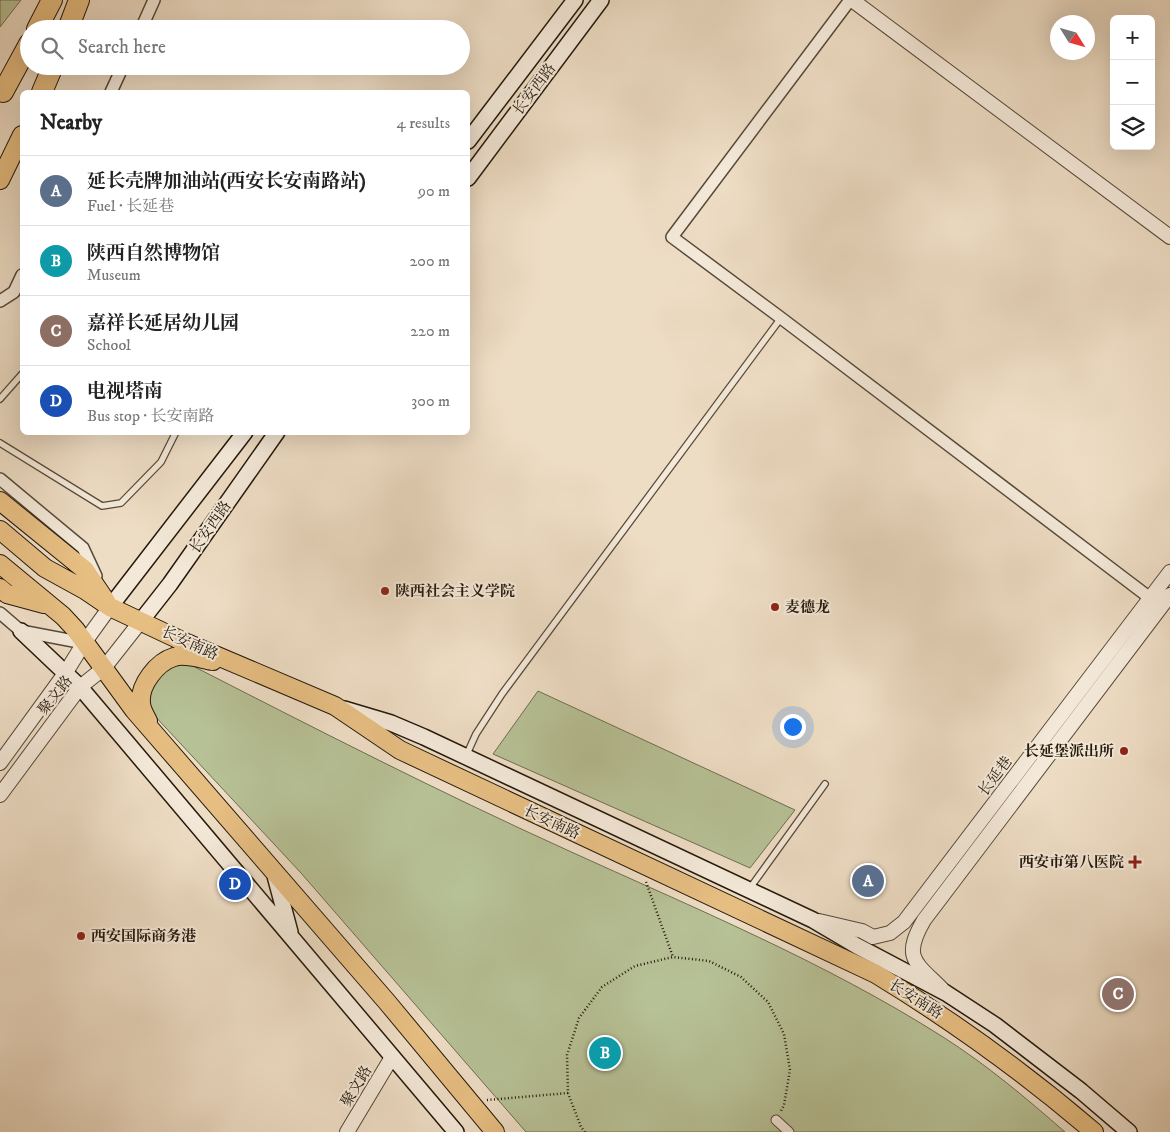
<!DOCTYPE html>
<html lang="en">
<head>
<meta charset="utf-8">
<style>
	:root { --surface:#fff; --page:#f2f2f2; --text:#222; --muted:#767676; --line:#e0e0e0; --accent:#0b8043 }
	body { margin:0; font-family:"IM FELL DW Pica","Noto Serif SC",serif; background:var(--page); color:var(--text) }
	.controls { position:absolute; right:15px; top:15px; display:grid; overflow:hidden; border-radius:8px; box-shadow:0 5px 20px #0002 }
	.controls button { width:45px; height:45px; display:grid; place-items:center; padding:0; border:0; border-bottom:1px solid var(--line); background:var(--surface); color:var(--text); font:25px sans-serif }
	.compass { position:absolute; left:1050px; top:15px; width:45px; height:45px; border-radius:50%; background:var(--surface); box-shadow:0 5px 20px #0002; rotate:127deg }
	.you { position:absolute; left:792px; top:726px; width:18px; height:18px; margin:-12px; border:4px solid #fff; border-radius:50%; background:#1a73e8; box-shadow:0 0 0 8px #1a73e833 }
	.badge { display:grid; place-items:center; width:32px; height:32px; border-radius:50%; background:var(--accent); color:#fff; font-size:16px; font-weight:700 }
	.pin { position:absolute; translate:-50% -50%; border:2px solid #fff; box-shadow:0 1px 5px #0006 }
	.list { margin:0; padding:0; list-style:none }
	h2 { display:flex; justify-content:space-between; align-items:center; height:65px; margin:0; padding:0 20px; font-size:21px }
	h2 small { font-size:16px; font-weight:400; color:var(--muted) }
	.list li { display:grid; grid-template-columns:32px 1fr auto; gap:15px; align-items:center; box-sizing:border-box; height:70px; padding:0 20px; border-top:1px solid var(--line) }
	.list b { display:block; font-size:19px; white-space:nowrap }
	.list p { margin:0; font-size:16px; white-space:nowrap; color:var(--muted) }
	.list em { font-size:16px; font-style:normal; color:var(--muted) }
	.icon { flex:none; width:28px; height:28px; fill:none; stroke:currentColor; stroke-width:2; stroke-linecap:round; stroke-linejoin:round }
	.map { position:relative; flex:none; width:1170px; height:1132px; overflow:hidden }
	.search { position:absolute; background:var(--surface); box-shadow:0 5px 20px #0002; left:20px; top:20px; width:450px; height:55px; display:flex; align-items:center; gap:12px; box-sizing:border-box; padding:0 18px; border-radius:28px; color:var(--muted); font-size:19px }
	.panel { position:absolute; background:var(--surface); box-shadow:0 5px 20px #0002; left:20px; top:90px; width:450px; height:345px; border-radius:8px }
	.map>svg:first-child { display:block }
	.green { fill:#b7c196; stroke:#6e6d51 }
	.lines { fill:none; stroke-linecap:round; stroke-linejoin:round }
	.service-casing { stroke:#564a3a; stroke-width:8 }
	.pedestrian-casing { stroke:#564a3a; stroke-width:11 }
	.minor-casing { stroke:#564a3a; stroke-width:14 }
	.tertiary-casing { stroke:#564a3a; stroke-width:16 }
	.secondary-casing { stroke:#24190c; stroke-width:18 }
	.primary-casing { stroke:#24190c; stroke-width:20 }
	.motorway-casing { stroke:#24190c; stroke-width:22 }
	.path { stroke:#24190c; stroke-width:2.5; stroke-dasharray:1 2.5; stroke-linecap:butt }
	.service { stroke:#f4e9d9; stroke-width:5.5 }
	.pedestrian { stroke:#f4e9d9; stroke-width:9 }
	.minor { stroke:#f4e9d9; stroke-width:11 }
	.tertiary { stroke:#f4e9d9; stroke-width:14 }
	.secondary { stroke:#f4e9d9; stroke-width:15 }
	.primary { stroke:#e7be82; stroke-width:18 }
	.motorway { stroke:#e7be82; stroke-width:20 }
	.poi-dot { fill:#8f2418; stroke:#f4e9d9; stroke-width:2 }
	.labels { text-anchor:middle; stroke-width:4; stroke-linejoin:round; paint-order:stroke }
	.street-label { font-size:15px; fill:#24190c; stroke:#f4e9d9 }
	.poi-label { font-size:15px; font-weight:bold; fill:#24190c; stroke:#f4e9d9; text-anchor:start }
</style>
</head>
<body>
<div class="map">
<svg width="1170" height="1132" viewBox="0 0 1170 1132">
	<rect width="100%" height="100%" fill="#eeddc5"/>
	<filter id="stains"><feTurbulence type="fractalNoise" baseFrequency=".004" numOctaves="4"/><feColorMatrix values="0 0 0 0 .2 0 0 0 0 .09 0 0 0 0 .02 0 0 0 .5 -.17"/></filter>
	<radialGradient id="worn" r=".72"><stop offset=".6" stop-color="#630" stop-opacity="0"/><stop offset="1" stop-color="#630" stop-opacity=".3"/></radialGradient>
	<path class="green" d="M 0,0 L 21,0 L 0,27 Z
		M 172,663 L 189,664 C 314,728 439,792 567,850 C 694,908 825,962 943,1037 C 987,1065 1026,1098 1065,1132 L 526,1132 L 301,873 L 152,713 L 146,700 L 149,686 Z
		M 538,691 L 795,810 L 750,868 L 493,754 Z"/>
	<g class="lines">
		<g class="service-casing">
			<path id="service" d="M 0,399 L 22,374
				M 0,443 L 102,506 L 121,503 L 161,462 L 176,432
				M 466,756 L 476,734 L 502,694 L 781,318
				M 750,888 L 825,784"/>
		</g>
		<g class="pedestrian-casing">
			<path id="pedestrian" d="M 776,1120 L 789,1132"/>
		</g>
		<g class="minor-casing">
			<path id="minor" d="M 850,0 L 672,237 L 781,318 L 1150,598
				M 141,29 L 154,0
				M 111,92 L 123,66
				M 0,301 L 14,292 L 22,275
				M 0,479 L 83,548 L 96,576
				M 0,613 L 21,631 L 84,643"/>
		</g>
		<g class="tertiary-casing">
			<path id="tertiary" d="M 852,0 L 1170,237
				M 0,763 L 66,672 L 84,643 L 110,607
				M 0,795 L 80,687 L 104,668 L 141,621
				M 819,921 L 862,931 L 873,937 L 890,933 L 904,922 L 1170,572
				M 942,989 C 915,962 902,958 924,920 L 1170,595
				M 347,1132 L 392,1057"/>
		</g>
		<g class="secondary-casing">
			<path id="secondary" d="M 468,141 L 575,0
				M 468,178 L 601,0
				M 110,607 L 245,432
				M 141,621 L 170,584 L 277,432
				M 21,631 L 80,687 L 456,1132
				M 344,709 L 391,723 L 424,737 L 813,920 L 857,946 L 946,993 L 995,1025 L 1081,1091 L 1129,1132
				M 274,872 L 290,932"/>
		</g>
		<g class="primary-casing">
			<path id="primary" d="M 0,180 L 22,135
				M 0,501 L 85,570 L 106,601
				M 0,530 L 45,568 L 85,590 L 110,607 L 182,641 L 335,706 L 400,750 L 876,974 C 953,1021 1025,1073 1094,1132
				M 0,564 L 63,616 L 75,629 L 134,710 L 387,1002 L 495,1132
				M 0,588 L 7,594 L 44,604
				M 148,721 C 145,715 141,709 141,703 C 139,685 157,662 174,657 C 185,653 201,659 213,661"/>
		</g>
		<g class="motorway-casing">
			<path id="motorway" d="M 37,29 L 52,0
				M 68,29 L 79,0
				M 3,92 L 29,44
				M 42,92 L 53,66"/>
		</g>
		<path class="path" d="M 646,882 L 673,957
			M 487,1100 L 568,1093
			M 585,1132 L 581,1127 L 568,1093 L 567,1055 L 579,1018 L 602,987 L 635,966 L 673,957 L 709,961 L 741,977 L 768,1002 L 784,1034 L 790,1070 L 784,1105 L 781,1111"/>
		<use href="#service" class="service"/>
		<use href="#pedestrian" class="pedestrian"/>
		<use href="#minor" class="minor"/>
		<use href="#tertiary" class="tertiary"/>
		<use href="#secondary" class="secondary"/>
		<use href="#primary" class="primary"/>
		<use href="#motorway" class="motorway"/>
	</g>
	<g class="poi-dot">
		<circle cx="385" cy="591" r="5"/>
		<circle cx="775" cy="607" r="5"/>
		<circle cx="1124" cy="751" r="5"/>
		<path d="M1132.5 854.5h5v5h5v5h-5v5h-5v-5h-5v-5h5z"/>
		<circle cx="81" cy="936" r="5"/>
	</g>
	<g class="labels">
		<g class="street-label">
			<text transform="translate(534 89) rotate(-53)" y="5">长安西路</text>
			<text transform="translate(210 527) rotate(-55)" y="5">长安西路</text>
			<text transform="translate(190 643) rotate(24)" y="5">长安南路</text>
			<text transform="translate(55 695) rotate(-51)" y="5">聚文路</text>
			<text transform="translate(995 776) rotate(-53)" y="5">长延巷</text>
			<text transform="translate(552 822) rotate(25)" y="5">长安南路</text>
			<text transform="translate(916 999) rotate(32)" y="5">长安南路</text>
			<text transform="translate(356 1086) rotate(-59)" y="5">聚文路</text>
		</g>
		<g class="poi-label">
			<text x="395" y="596">陕西社会主义学院</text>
			<text x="785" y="612">麦德龙</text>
			<text x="1114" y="756" text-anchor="end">长延堡派出所</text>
			<text x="1124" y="867" text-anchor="end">西安市第八医院</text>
			<text x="91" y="941">西安国际商务港</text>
		</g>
	</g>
	<rect width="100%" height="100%" filter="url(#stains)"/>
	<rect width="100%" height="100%" fill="url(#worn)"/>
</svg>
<div class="controls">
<button>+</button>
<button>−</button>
<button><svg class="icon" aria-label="layers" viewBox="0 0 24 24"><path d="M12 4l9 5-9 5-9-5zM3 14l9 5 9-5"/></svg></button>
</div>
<svg class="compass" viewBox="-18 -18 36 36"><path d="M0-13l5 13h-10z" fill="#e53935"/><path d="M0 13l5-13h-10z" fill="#767676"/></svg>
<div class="you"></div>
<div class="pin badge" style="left:868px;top:881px;background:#5c6f8a">A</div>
<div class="pin badge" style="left:605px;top:1053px;background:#0f9aa8">B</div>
<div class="pin badge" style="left:1118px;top:994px;background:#8d6e63">C</div>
<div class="pin badge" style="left:235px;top:884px;background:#1a4fb4">D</div>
<div class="search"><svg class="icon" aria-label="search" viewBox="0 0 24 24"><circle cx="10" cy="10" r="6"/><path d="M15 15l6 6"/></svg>Search here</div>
<section class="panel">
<h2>Nearby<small>4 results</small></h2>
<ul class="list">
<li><span class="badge" style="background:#5c6f8a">A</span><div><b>延长壳牌加油站(西安长安南路站)</b><p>Fuel · 长延巷</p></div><em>90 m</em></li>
<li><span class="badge" style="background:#0f9aa8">B</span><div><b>陕西自然博物馆</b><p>Museum</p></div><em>200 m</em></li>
<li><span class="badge" style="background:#8d6e63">C</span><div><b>嘉祥长延居幼儿园</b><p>School</p></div><em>220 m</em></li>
<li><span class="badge" style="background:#1a4fb4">D</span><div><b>电视塔南</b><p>Bus stop · 长安南路</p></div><em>300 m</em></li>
</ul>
</section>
</div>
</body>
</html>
